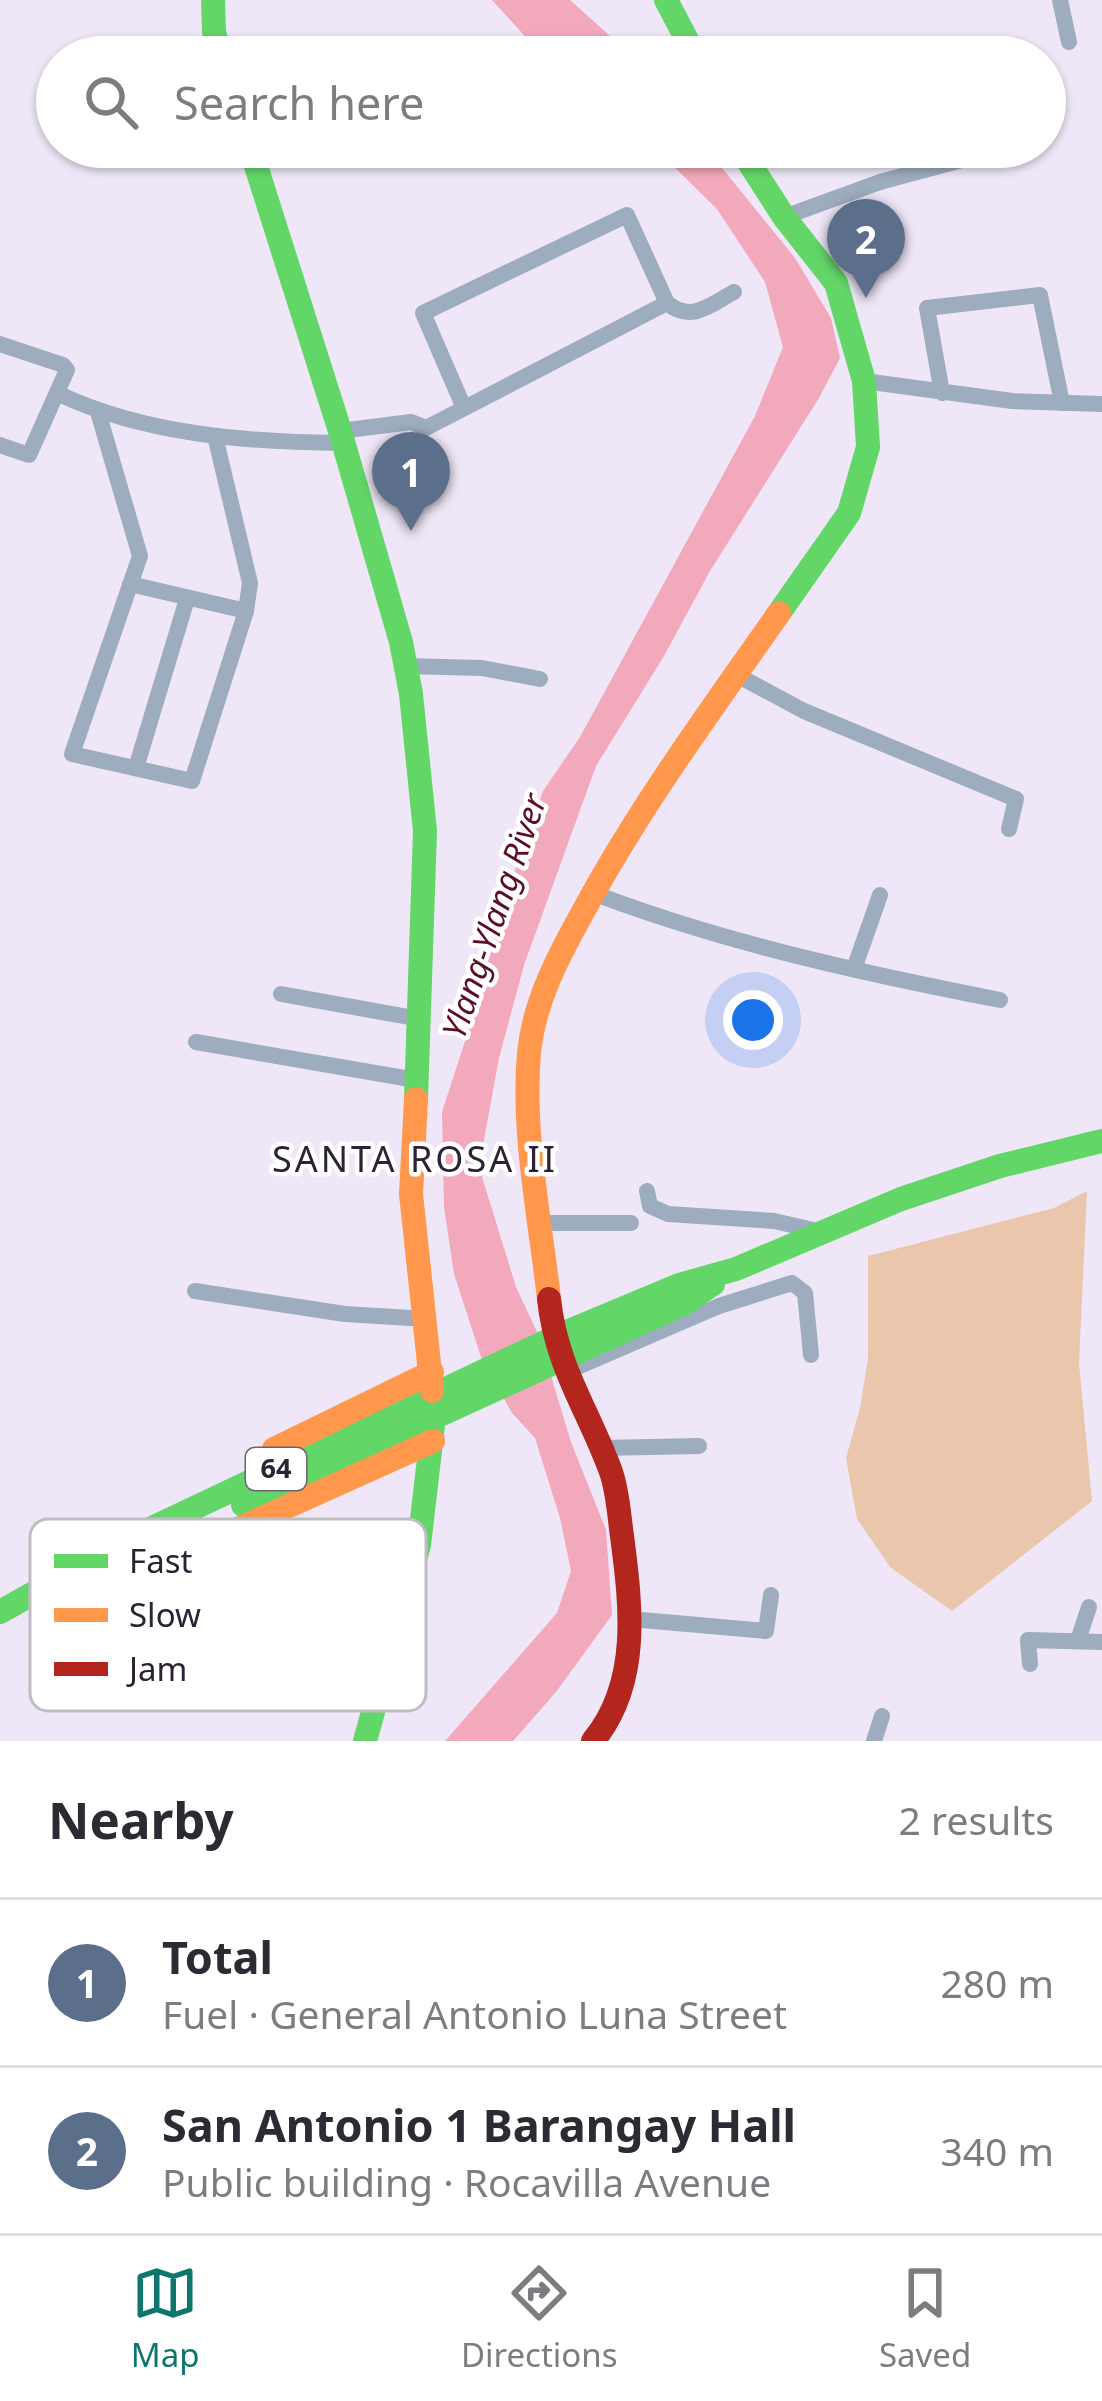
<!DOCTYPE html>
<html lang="en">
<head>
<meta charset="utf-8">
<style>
	:root { --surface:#fff; --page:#f7f7f7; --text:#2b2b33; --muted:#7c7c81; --line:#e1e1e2; --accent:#0f766e }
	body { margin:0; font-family:"Noto Sans",sans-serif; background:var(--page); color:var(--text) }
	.you { position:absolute; left:753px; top:1020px; width:42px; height:42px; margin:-30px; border:9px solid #fff; border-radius:50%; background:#1a73e8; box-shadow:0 0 0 18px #1a73e833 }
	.badge { display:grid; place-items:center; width:78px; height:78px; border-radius:50%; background:var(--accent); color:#fff; font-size:39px; font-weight:700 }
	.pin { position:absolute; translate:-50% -99px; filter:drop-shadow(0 3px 6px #0008) }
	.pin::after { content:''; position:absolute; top:63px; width:42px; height:36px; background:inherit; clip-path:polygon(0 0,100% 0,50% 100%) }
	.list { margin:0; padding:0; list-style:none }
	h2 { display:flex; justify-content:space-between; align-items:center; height:156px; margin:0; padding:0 48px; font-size:51px }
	h2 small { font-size:39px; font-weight:400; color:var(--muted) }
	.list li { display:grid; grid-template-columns:78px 1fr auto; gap:36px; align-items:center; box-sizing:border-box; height:168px; padding:0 48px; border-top:3px solid var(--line) }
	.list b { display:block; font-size:45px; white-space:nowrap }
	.list p { margin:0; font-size:39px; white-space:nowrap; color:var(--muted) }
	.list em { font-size:39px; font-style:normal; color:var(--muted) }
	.icon { flex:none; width:66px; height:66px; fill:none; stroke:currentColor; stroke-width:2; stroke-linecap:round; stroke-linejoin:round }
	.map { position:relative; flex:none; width:1102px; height:1741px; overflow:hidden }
	.search { position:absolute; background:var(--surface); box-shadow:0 3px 9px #0004; left:36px; right:36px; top:36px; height:132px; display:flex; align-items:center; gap:30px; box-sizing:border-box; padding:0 42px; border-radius:66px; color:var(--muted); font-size:45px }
	.sheet { height:492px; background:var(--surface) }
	nav { display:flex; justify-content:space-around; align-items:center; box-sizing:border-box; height:168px; border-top:3px solid var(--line); background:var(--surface); font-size:33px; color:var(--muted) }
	nav a { display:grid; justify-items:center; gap:6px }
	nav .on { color:var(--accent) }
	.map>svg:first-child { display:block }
	.green { fill:#eac7ac }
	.water { fill:#f2a9bb }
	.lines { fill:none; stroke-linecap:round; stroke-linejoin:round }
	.street { stroke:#9dacbe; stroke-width:16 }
	.fast { stroke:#63d668; stroke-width:24 }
	.slow { stroke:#ff974d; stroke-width:24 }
	.jam { stroke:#b3261e; stroke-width:24 }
	.labels { text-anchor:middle; stroke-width:9; stroke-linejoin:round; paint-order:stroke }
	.shield { fill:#fff; stroke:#6b6470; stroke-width:3 }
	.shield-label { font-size:27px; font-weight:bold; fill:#2b2233 }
	.water-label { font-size:33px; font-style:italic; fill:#5d0e27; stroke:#fff }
	.quarter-label { font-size:36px; letter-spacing:3px; fill:#2b2233; stroke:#fff }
	.key { fill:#fff; stroke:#bfbdc2; stroke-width:3 }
	.key-label { font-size:33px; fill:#2b2233 }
</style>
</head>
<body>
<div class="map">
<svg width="1102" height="1741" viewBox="0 0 1102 1741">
	<rect width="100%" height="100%" fill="#efe7f7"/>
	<path class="green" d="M 1087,1191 L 1079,1363 L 1092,1501 L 952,1611 L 891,1568 L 857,1519 L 846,1458 L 860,1408 L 868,1358 L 868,1256 L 1054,1208 Z"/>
	<path class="water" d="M 492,0 L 570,0 L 610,36 L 627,57 L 544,57 Z
		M 654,147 L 705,147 L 795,258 L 831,318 L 840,358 L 819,398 L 710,571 L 664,656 L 596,766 L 524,965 L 499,1058 L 479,1167 L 516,1287 L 539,1336 L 571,1442 L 606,1530 L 612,1615 L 556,1692 L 513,1741 L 445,1741 L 557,1613 L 571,1571 L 560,1518 L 535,1438 L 512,1413 L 481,1357 L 454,1274 L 444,1207 L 442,1112 L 466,1038 L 465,1013 L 543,791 L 580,737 L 755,416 L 783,347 L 765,282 L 717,209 Z"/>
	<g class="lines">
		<path class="street" d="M 1060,0 L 1069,42
			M 784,217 L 880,182 L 980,155
			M 0,344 L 63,365 L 67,370 L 29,455 L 0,445
			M 864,381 L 1012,401 L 1102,404
			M 942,393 L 927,308 L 1040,295 L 1062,403
			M 59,394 C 146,435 248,442 342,443
			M 464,408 L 423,313 L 627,215 L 667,303
			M 98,412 L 140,556 L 72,754 L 192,781 L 246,611 L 250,583 L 215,436
			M 340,431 L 411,422 L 426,428 L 667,303 C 691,323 710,305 734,292
			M 130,584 L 246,611
			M 405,666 L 482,668 L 540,679
			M 735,674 L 804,711 L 1016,799 L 1009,829
			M 136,768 L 187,599
			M 593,893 C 724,943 862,973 1000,1000
			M 854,969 L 880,895
			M 281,994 L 420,1019
			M 196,1042 L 416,1080
			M 647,1191 L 650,1206 L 668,1214 L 774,1221 L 818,1231
			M 541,1223 L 631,1223
			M 195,1291 L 345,1314 L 427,1319
			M 566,1372 L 719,1306 L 792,1283 L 805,1293 L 811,1355
			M 602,1448 L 699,1446
			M 630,1619 L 766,1631 L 771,1595
			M 1078,1640 L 1089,1607
			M 1030,1664 L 1028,1640 L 1102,1642
			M 874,1741 L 882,1716"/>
		<path class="fast" d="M 213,0 L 214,32 L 221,57
			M 666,0 L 696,57
			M 250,147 L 340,431 L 401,642 L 411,694 L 425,831 L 416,1099
			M 739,147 L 784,217 L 836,283 L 864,381 L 868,447 L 849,513 L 779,613
			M 243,1505 L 687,1302 L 713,1284
			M 0,1612 L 133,1537 L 564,1333 L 679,1285 L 736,1269 L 901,1199 L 1000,1166 L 1102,1141
			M 365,1741 L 419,1545 L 433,1425"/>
		<path class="slow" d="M 416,1099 L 411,1194 L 432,1391
			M 549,1299 C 540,1219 522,1133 529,1053 C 534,1001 559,955 584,910 C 641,805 711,710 779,613
			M 274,1449 L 432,1372
			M 74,1583 L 147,1570 L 433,1441"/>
		<path class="jam" d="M 549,1299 C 556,1367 589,1411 611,1472 C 618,1492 619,1515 622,1536 C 631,1605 641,1683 593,1741"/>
	</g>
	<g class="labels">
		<rect class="shield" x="246" y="1448" width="60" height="42" rx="9"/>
		<g class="shield-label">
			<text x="276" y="1478">64</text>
		</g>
		<g class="water-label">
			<text transform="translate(494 916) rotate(-71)" y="12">Ylang-Ylang River</text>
		</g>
		<g class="quarter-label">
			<text x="415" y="1172">SANTA ROSA II</text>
		</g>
	</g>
	<rect x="30" y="1519" width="396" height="192" rx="18" class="key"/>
	<rect x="54" y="1554" width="54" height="14" fill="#63d668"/>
	<rect x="54" y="1608" width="54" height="14" fill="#ff974d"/>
	<rect x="54" y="1662" width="54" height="14" fill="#b3261e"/>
	<g class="key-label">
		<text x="129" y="1573">Fast</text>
		<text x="129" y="1627">Slow</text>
		<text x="129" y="1681">Jam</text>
	</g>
</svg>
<div class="you"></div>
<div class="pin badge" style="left:411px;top:531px;background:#5c6f8a">1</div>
<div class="pin badge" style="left:866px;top:298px;background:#5c6f8a">2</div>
<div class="search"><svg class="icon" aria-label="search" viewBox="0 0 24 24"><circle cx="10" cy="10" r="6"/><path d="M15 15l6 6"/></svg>Search here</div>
</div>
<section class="sheet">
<h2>Nearby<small>2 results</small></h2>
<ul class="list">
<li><span class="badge" style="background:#5c6f8a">1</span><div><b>Total</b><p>Fuel · General Antonio Luna Street</p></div><em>280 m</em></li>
<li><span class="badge" style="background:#5c6f8a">2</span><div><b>San Antonio 1 Barangay Hall</b><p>Public building · Rocavilla Avenue</p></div><em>340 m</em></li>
</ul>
</section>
<nav>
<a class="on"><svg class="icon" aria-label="map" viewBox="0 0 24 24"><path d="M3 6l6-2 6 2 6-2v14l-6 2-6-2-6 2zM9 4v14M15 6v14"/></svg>Map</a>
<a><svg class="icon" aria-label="directions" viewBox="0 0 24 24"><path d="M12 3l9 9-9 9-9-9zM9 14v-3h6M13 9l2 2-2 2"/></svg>Directions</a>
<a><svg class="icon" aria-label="saved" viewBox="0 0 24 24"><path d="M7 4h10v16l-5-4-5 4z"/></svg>Saved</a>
</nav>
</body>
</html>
